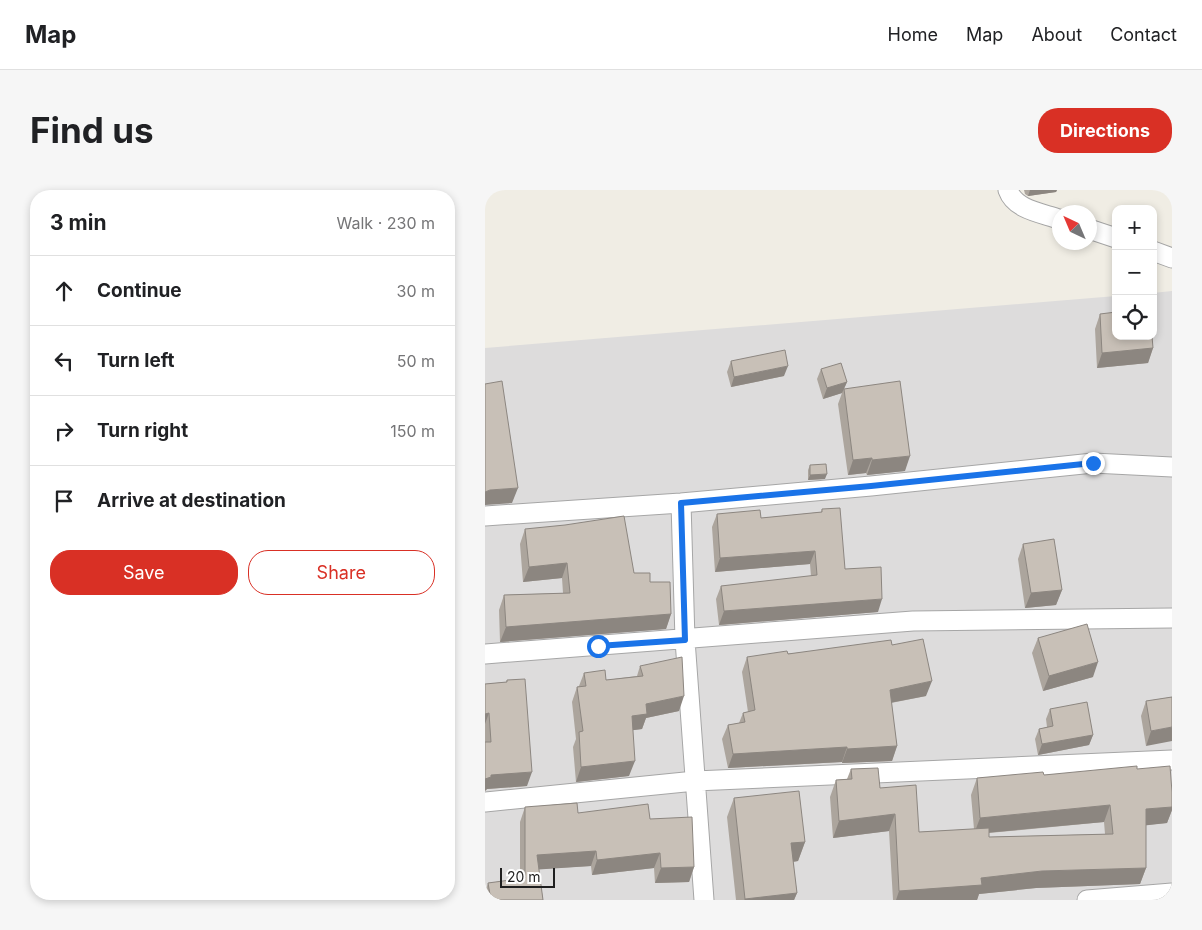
<!DOCTYPE html>
<html lang="en">
<head>
<meta charset="utf-8">
<style>
	:root { --surface:#fff; --page:#f6f6f6; --text:#202124; --muted:#757577; --line:#e0e0e0; --accent:#d93025 }
	body { margin:0; font-family:Inter,sans-serif; background:var(--page); color:var(--text) }
	.controls { position:absolute; right:15px; top:15px; display:grid; overflow:hidden; border-radius:10px; box-shadow:0 2px 8px #0003 }
	.controls button { width:45px; height:45px; display:grid; place-items:center; padding:0; border:0; border-bottom:1px solid var(--line); background:var(--surface); color:var(--text); font:25px sans-serif }
	.compass { position:absolute; left:567px; top:15px; width:45px; height:45px; border-radius:50%; background:var(--surface); box-shadow:0 2px 8px #0003; rotate:316deg }
	.scale { position:absolute; left:15px; bottom:12px; width:55px; box-sizing:border-box; padding-left:5px; border:2px solid #1f1f1f; border-top:0; font-size:14px; line-height:18px; white-space:nowrap; color:#1f1f1f; -webkit-text-stroke:4px #fff; paint-order:stroke }
	.stop { position:absolute; width:15px; height:15px; margin:-11px; border:4px solid #1a73e8; border-radius:50%; background:#fff }
	.stop.end { background:#1a73e8; border-color:#fff; box-shadow:0 1px 5px #0008 }
	.list { margin:0; padding:0; list-style:none }
	h2 { display:flex; justify-content:space-between; align-items:center; height:65px; margin:0; padding:0 20px; font-size:21px }
	h2 small { font-size:16px; font-weight:400; color:var(--muted) }
	.list li { display:grid; grid-template-columns:32px 1fr auto; gap:15px; align-items:center; box-sizing:border-box; height:70px; padding:0 20px; border-top:1px solid var(--line) }
	.list b { display:block; font-size:19px; white-space:nowrap }
	.list em { font-size:16px; font-style:normal; color:var(--muted) }
	.actions { display:flex; gap:10px; padding:15px 20px }
	.actions a { flex:1; padding:11px 0; border:1px solid var(--accent); border-radius:20px; text-align:center; font-size:18px; color:var(--accent) }
	.actions .main { background:var(--accent); color:#fff }
	.icon { flex:none; width:28px; height:28px; fill:none; stroke:currentColor; stroke-width:2; stroke-linecap:round; stroke-linejoin:round }
	.map { position:relative; flex:none; width:687px; height:710px; overflow:hidden; border-radius:20px }
	header { display:flex; align-items:center; gap:30px; box-sizing:border-box; height:70px; padding:0 25px; background:var(--surface); border-bottom:1px solid var(--line) }
	header strong { font-size:24px }
	nav { display:flex; gap:28px; margin-inline-start:auto; font-size:18px }
	.intro { display:flex; align-items:center; justify-content:space-between; box-sizing:border-box; height:120px; padding:0 30px }
	h1 { margin:0; font-size:35px }
	.button { padding:12px 22px; border-radius:20px; background:var(--accent); color:#fff; font-size:18px; font-weight:700 }
	main { display:flex; gap:30px; padding:0 30px }
	aside { flex:1; background:var(--surface); border-radius:20px; box-shadow:0 2px 8px #0003 }
	.map>svg:first-child { display:block }
	.residential { fill:#dddcdc }
	.lines { fill:none; stroke-linecap:round; stroke-linejoin:round }
	.minor-casing { stroke:#a6a6a6; stroke-width:21 }
	.minor { stroke:#fff; stroke-width:19 }
	.wall { fill:#aca59d; fill-rule:evenodd }
	.shaded-wall { fill:#8c8680 }
	.building { fill:#c8c0b7; stroke:#8c8680 }
	.route { stroke:#1a73e8; stroke-width:6 }
</style>
</head>
<body>
<header>
<strong>Map</strong>
<nav><a>Home</a><a>Map</a><a>About</a><a>Contact</a></nav>
</header>
<div class="intro"><h1>Find us</h1><a class="button">Directions</a></div>
<main>
<aside>
<h2>3 min<small>Walk · 230 m</small></h2>
<ul class="list">
<li><svg class="icon" aria-label="ahead" viewBox="0 0 24 24"><path d="M12 20V5M6 11l6-6 6 6"/></svg><div><b>Continue</b></div><em>30 m</em></li>
<li><svg class="icon" aria-label="left" viewBox="0 0 24 24"><path d="M17 20v-9H6M10 6l-5 5 5 5"/></svg><div><b>Turn left</b></div><em>50 m</em></li>
<li><svg class="icon" aria-label="right" viewBox="0 0 24 24"><path d="M7 20v-9h11M14 6l5 5-5 5"/></svg><div><b>Turn right</b></div><em>150 m</em></li>
<li><svg class="icon" aria-label="arrive" viewBox="0 0 24 24"><path d="M6 21V4h12l-3 4 3 4H6"/></svg><div><b>Arrive at destination</b></div></li>
</ul>
<div class="actions"><a class="main">Save</a><a>Share</a></div>
</aside>
<div class="map">
<svg width="687" height="710" viewBox="0 0 687 710">
	<rect width="100%" height="100%" fill="#f0ede4"/>
	<path class="residential" d="M 687,101 L 687,710 L 0,710 L 0,158 L 631,106 L 631,146 L 668,146 L 668,103 Z"/>
	<g class="lines">
		<g class="minor-casing">
			<path id="minor" d="M 523,0 C 530,20 557,23 574,29
				M 604,39 L 631,48
				M 668,61 L 687,68
				M 196,313 L 200,450 L 219,710
				M 0,326 L 196,313 L 386,296 L 608,273 L 687,277
				M 0,464 L 428,431 L 687,428
				M 0,612 L 210,591 L 687,570
				M 602,710 L 687,703"/>
		</g>
		<use href="#minor" class="minor"/>
	</g>
	<path class="wall" d="M 539,0 L 572,0 L 571,2 L 543,6 L 540,4 Z
		M 615,124 L 668,158 L 663,173 L 612,178 L 610,139 Z
		M 246,171 L 299,186 L 246,197 L 242,182 Z
		M 336,179 L 362,192 L 359,199 L 420,281 L 382,285 L 381,283 L 363,285 L 353,214 L 357,203 L 338,209 L 332,189 Z
		M 325,275 L 340,289 L 323,290 L 323,280 Z
		M 337,319 L 360,379 L 393,422 L 234,435 L 231,409 L 236,396 L 326,386 L 325,374 L 230,382 L 227,337 L 232,324 L 276,328 L 336,322 Z
		M 40,339 L 149,383 L 165,392 L 186,424 L 181,439 L 15,452 L 14,420 L 19,405 L 78,403 L 77,388 L 38,392 L 35,354 Z
		M 538,354 L 577,400 L 571,415 L 540,418 L 533,369 Z
		M 553,448 L 608,487 L 558,501 L 547,463 Z
		M 407,455 L 441,506 L 406,513 L 412,556 L 407,571 L 357,573 L 357,572 L 243,578 L 237,549 L 243,535 L 254,533 L 258,523 L 263,522 L 257,482 L 262,467 Z
		M 155,476 L 194,521 L 161,528 L 157,539 L 148,540 L 144,586 L 91,592 L 88,557 L 91,549 L 87,512 L 92,497 L 94,496 L 99,483 L 121,490 L 152,486 Z
		M 22,490 L 42,596 L 2,599 L 0,601 L 0,494 L 21,492 Z
		M 687,507 L 661,556 L 656,526 L 661,511 Z
		M 565,519 L 608,545 L 604,555 L 553,565 L 550,549 L 554,539 L 562,537 L 561,529 Z
		M 366,579 L 395,598 L 434,642 L 489,639 L 486,605 L 492,588 L 559,585 L 652,579 L 687,602 L 687,620 L 682,633 L 661,635 L 661,678 L 655,694 L 551,698 L 494,704 L 492,710 L 408,710 L 404,641 L 348,648 L 345,607 L 351,590 L 362,589 ZM 619,632 L 620,644 L 504,647 L 504,643 Z
		M 249,608 L 320,652 L 313,671 L 308,672 L 312,703 L 309,710 L 251,710 L 242,627 Z
		M 40,617 L 93,623 L 165,629 L 209,677 L 204,692 L 170,693 L 169,678 L 107,685 L 106,676 L 54,679 L 58,710 L 0,710 L 0,702 L 3,693 L 35,689 L 35,632 Z"/>
	<path class="shaded-wall" d="M 545,0 L 572,0 L 571,2 L 543,6 Z
		M 668,158 L 663,173 L 612,178 L 617,163 Z
		M 303,176 L 299,186 L 246,197 L 249,187 Z
		M 362,192 L 357,203 L 338,209 L 342,198 Z
		M 425,266 L 420,281 L 382,285 L 387,270 Z
		M 387,268 L 381,283 L 363,285 L 368,270 Z
		M 342,284 L 340,289 L 323,290 L 325,285 Z
		M 33,298 L 27,313 L 0,315 L 0,302 L 5,300 Z
		M 330,361 L 325,374 L 230,382 L 235,368 Z
		M 82,373 L 77,388 L 38,392 L 44,377 Z
		M 577,400 L 571,415 L 540,418 L 546,403 Z
		M 397,409 L 393,422 L 234,435 L 239,421 Z
		M 186,424 L 181,439 L 15,452 L 21,437 Z
		M 613,472 L 608,487 L 558,501 L 564,486 Z
		M 447,491 L 441,506 L 399,514 L 405,500 Z
		M 199,506 L 194,521 L 161,528 L 157,539 L 142,541 L 147,526 L 161,514 Z
		M 4,523 L 0,534 L 0,524 Z
		M 687,537 L 687,551 L 661,556 L 666,541 Z
		M 608,545 L 604,555 L 553,565 L 557,554 Z
		M 412,556 L 407,571 L 357,573 L 362,559 Z
		M 362,557 L 357,572 L 243,578 L 248,564 Z
		M 150,571 L 144,586 L 91,592 L 96,577 Z
		M 47,582 L 42,596 L 2,599 L 0,601 L 0,589 L 6,585 Z
		M 625,615 L 619,632 L 489,644 L 495,628 Z
		M 687,617 L 687,620 L 682,633 L 655,636 L 661,619 Z
		M 410,624 L 404,641 L 348,648 L 354,631 Z
		M 320,652 L 313,671 L 299,673 L 306,653 Z
		M 111,661 L 106,676 L 46,680 L 52,665 Z
		M 175,663 L 169,678 L 107,685 L 112,670 Z
		M 209,677 L 204,692 L 170,693 L 176,678 Z
		M 661,678 L 655,694 L 551,698 L 494,704 L 492,710 L 411,710 L 414,701 L 496,688 L 557,681 Z
		M 312,703 L 309,710 L 259,710 L 260,709 Z"/>
	<path class="building" d="M 631,122 L 631,146 L 667,146 L 668,158 L 617,163 L 615,124 Z
		M 300,160 L 303,176 L 249,187 L 246,171 Z
		M 356,173 L 362,192 L 342,198 L 336,179 Z
		M 17,191 L 33,298 L 5,300 L 0,302 L 0,194 Z
		M 415,191 L 425,266 L 387,270 L 387,268 L 368,270 L 359,199 Z
		M 341,274 L 342,284 L 325,285 L 325,275 Z
		M 355,318 L 360,379 L 396,377 L 397,409 L 239,421 L 236,396 L 332,385 L 330,361 L 235,368 L 232,324 L 275,320 L 276,328 L 337,322 L 337,319 Z
		M 139,326 L 149,383 L 165,383 L 165,392 L 185,392 L 186,424 L 21,437 L 19,405 L 85,403 L 82,373 L 44,377 L 40,339 L 80,335 Z
		M 569,349 L 577,400 L 546,403 L 538,354 Z
		M 602,434 L 613,472 L 564,486 L 553,448 Z
		M 438,449 L 447,491 L 405,500 L 412,556 L 362,559 L 362,557 L 248,564 L 243,535 L 260,532 L 258,523 L 270,520 L 262,467 L 302,461 L 303,464 L 406,450 L 407,455 Z
		M 197,467 L 199,506 L 161,514 L 162,524 L 147,526 L 150,571 L 96,577 L 94,542 L 98,541 L 92,497 L 101,496 L 99,483 L 120,480 L 121,490 L 158,486 L 155,476 Z
		M 40,489 L 47,582 L 6,585 L 6,587 L 0,589 L 0,552 L 6,552 L 4,523 L 0,524 L 0,494 L 22,492 L 22,490 Z
		M 687,507 L 687,537 L 666,541 L 661,511 Z
		M 602,512 L 608,545 L 557,554 L 554,539 L 568,536 L 565,519 Z
		M 652,576 L 652,579 L 685,576 L 687,602 L 687,617 L 661,619 L 661,678 L 557,681 L 496,688 L 497,695 L 414,701 L 410,624 L 354,631 L 351,590 L 367,589 L 366,579 L 393,578 L 395,598 L 431,595 L 434,642 L 504,638 L 504,647 L 628,644 L 625,615 L 495,628 L 492,588 L 558,582 L 559,585 Z
		M 314,601 L 320,652 L 306,653 L 312,703 L 260,709 L 249,608 Z
		M 92,613 L 93,623 L 163,614 L 165,629 L 207,627 L 209,677 L 176,678 L 175,663 L 112,670 L 111,661 L 52,665 L 58,710 L 6,710 L 3,693 L 40,688 L 40,617 Z"/>
	<g class="lines">
		<path class="route" d="M 113,456 L 200,450 L 196,313 L 386,296 L 608,273"/>
	</g>
</svg>
<div class="controls">
<button>+</button>
<button>−</button>
<button><svg class="icon" aria-label="locate" viewBox="0 0 24 24"><circle cx="12" cy="12" r="6"/><path d="M12 2v4M12 18v4M2 12h4M18 12h4"/></svg></button>
</div>
<svg class="compass" viewBox="-18 -18 36 36"><path d="M0-13l5 13h-10z" fill="#e53935"/><path d="M0 13l5-13h-10z" fill="#757577"/></svg>
<div class="scale">20 m</div>
<div class="stop" style="left:113px;top:456px"></div>
<div class="stop end" style="left:608px;top:273px"></div>
</div>
</main>
</body>
</html>
